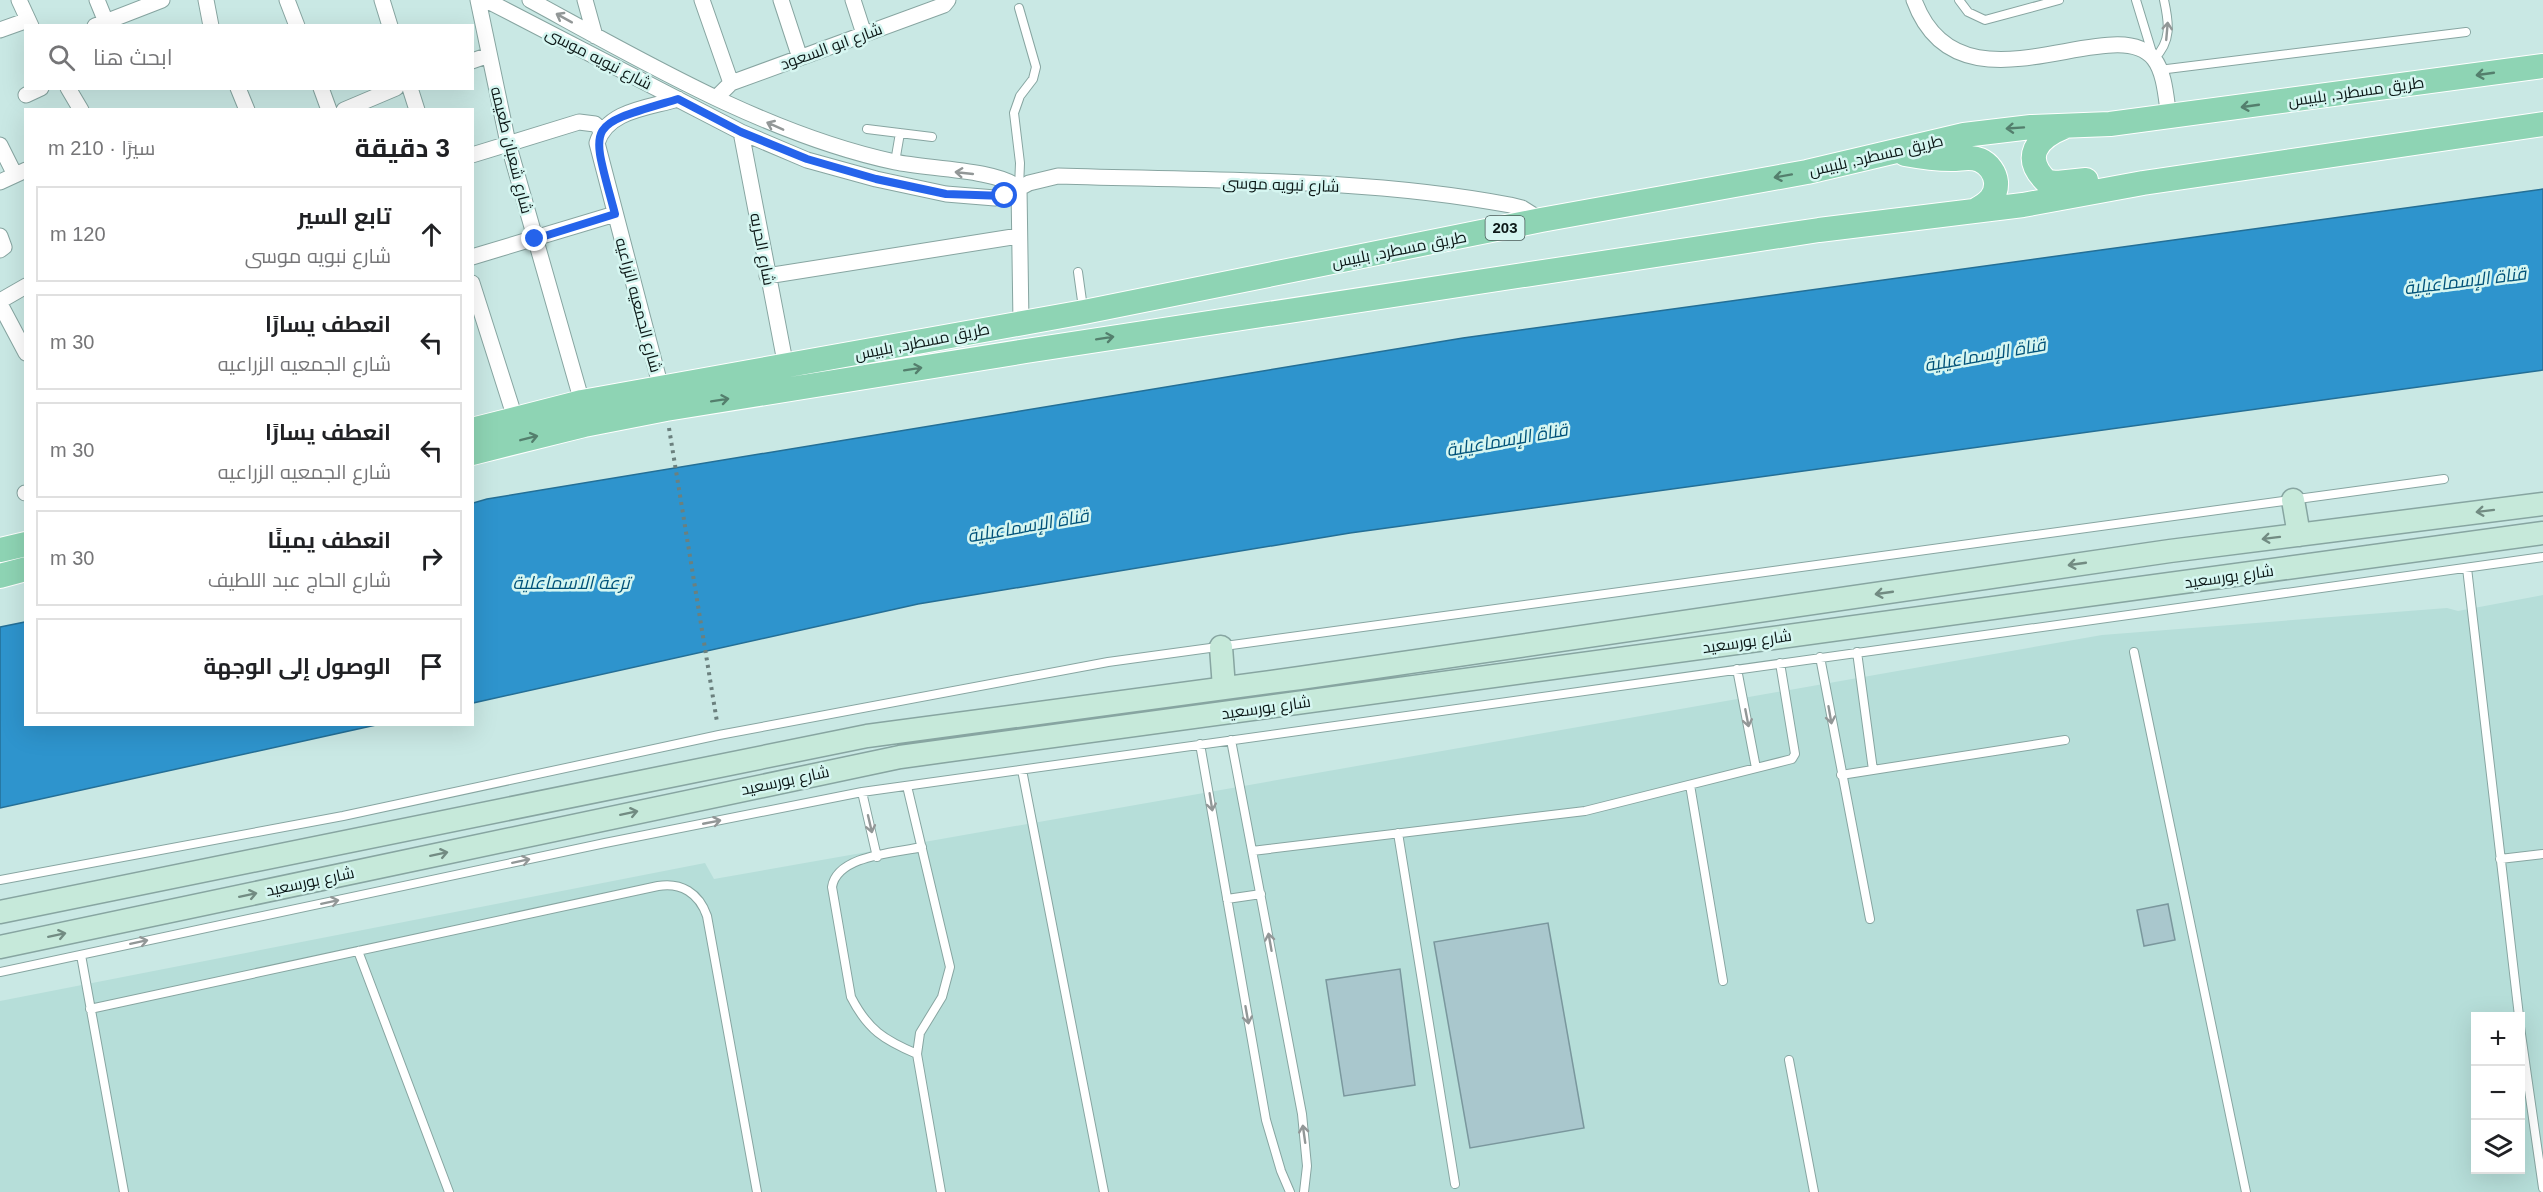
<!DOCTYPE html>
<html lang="ar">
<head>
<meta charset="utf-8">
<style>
	:root { --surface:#fff; --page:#f6f6f6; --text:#202124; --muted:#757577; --line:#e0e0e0 }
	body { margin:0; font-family:Helvetica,Cairo,sans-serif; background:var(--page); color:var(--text); direction:rtl }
	.controls { position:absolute; right:18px; bottom:18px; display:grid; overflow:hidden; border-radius:0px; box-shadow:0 6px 24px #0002 }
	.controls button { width:54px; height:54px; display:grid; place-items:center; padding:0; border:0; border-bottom:2px solid var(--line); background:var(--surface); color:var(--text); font:30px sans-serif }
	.stop { position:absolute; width:18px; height:18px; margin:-14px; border:4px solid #2563eb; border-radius:50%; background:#fff }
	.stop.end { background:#2563eb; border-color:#fff; box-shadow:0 2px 6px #0008 }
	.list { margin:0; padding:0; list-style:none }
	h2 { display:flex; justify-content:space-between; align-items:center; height:78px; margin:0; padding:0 24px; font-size:26px }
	h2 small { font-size:20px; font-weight:400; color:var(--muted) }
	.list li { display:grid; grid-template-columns:39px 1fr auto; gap:18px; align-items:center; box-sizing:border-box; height:96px; margin:0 12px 12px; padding:0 12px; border:2px solid var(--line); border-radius:0px }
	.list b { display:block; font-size:22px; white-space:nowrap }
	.list p { margin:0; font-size:20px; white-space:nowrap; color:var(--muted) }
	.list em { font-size:20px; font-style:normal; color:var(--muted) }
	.icon { flex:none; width:33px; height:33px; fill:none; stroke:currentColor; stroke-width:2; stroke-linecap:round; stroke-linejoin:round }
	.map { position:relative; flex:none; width:2543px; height:1192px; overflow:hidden; direction:ltr }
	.search { position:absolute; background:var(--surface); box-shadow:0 6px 24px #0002; left:24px; top:24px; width:450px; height:66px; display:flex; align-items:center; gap:15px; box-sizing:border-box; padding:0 21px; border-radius:0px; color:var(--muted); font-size:22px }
	.panel { position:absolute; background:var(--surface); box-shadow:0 6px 24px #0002; left:24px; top:108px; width:450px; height:618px; border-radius:0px; direction:rtl }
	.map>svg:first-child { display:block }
	.built { fill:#b6ded9; fill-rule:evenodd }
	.water { fill:#2e94cd; stroke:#246f96; stroke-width:1.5 }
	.building { fill:#a9c7cd; stroke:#7a979d; stroke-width:1.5 }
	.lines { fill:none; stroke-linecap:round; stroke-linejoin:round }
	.service-casing { stroke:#87a5a1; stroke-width:10 }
	.minor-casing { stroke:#87a5a1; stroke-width:17 }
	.secondary-casing { stroke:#87a5a1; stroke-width:25 }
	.primary-casing { stroke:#fff; stroke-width:26 }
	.path { stroke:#6b807e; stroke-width:4; stroke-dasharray:3 4.5; stroke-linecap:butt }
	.service { stroke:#fff; stroke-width:8 }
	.minor { stroke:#fff; stroke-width:15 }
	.secondary { stroke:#c6e9da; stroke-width:22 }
	.primary { stroke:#8ed4b4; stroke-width:24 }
	.oneway { stroke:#929797 }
	.oneway2 { stroke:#547f6d }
	.oneway3 { stroke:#728b82 }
	.route { stroke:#2563eb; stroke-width:8 }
	.labels { text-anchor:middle; stroke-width:5; stroke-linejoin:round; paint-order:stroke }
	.shield { fill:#d6f6f1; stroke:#495b58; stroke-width:1.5 }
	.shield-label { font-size:15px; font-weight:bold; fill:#0c1817 }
	.street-label { font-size:16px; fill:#0c1817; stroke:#d6f6f1 }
	.water-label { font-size:18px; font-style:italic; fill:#015279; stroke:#d6f6f1 }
</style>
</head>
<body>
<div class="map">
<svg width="2543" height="1192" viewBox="0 0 2543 1192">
	<rect width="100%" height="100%" fill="#c9e8e4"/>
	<path class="built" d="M 2543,595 L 2543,1192 L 0,1192 L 0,1001 L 705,863 L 714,879 L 2102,635 L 2447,608 L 2458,611 ZM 2476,1016 L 2520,1016 L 2520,1170 L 2476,1170 Z"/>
	<path class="water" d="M 2543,189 L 2543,370 L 1350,533 L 918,604 L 473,703 L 473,503 L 487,499 L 1463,338 Z
		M 25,622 L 26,724 L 376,725 L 0,808 L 0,627 Z"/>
	<path class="building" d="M 2168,904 L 2175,940 L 2144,946 L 2137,910 Z
		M 1548,923 L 1584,1128 L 1470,1148 L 1434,942 Z
		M 1400,969 L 1415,1085 L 1344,1096 L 1326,980 Z"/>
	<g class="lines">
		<g class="service-casing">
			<path id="service" d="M 1959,0 L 1968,12 L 1985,20 L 2059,0
				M 2136,0 L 2154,59 C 2172,41 2169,23 2164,0
				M 2159,70 L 2466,32
				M 867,129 L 932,137
				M 895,162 L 900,133
				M 1019,188 L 1020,163 L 1014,113 L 1020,96 L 1033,79 L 1036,67 L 1019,8
				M 1078,272 L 1083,308
				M 2467,568 L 2519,1016
				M 1857,652 L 1873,770
				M 2134,652 L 2246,1192
				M 1820,657 L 1870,919
				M 1737,669 L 1756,768
				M 1231,740 L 1302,1114 L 1307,1166 L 1304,1192
				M 1200,744 L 1266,1120 L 1281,1171 L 1290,1192
				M 1022,770 L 1104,1192
				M 1841,775 L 2065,740
				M 1690,785 L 1723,981
				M 907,786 L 950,967 L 942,997 L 920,1033 L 917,1054 L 941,1192
				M 862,792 L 877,857
				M 1398,833 L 1455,1184
				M 1252,851 L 1585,811 L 1792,759 L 1795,754 L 1780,663
				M 2500,859 L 2543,854
				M 0,880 L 343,816 L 719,735 L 1108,662 L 2444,479
				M 1227,899 L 1261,894
				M 358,951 L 449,1192
				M 81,955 L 124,1192
				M 0,972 L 605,843 L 862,792 L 2543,557
				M 90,1009 L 658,886 C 681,882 699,893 707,916 L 757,1192
				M 2520,1027 L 2543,1188
				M 917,1054 C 884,1040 868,1030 851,997 L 832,887 C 837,855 895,853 922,847
				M 1789,1060 L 1814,1192"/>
		</g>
		<g class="minor-casing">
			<path id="minor" d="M 19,0 L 31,26
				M 97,0 L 106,22
				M 206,0 L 211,26
				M 287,0 L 297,26
				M 382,0 L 390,26
				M 478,0 L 508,143 L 582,402
				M 486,0 L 741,132 L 807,160 L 876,179 L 946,194 L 995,198 L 1005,196 L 1029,183 L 1058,176 C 1208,181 1362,177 1510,205 L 1522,208 L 1541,220
				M 530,0 C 644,62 768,135 895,162 C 927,169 996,169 1019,188
				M 585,0 L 595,36
				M 702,0 L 731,83
				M 781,0 L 800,58
				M 853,0 L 864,34
				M 1914,0 C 1959,124 2114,7 2154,59 C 2165,73 2166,99 2169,117
				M 95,26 L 162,0
				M 0,30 L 28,20
				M 472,61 L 489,55
				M 68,88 L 81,110
				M 238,88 L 247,110
				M 321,88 L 329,110
				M 410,88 L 417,110
				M 26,95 L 41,88
				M 717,97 L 731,83 L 944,5 L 948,0
				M 344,110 L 396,88
				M 741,132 L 786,367
				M 0,145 L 15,175
				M 472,155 L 579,122 L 595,124 L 601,130
				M 0,182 L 26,170
				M 1019,188 L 1021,323
				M 0,236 L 4,247 L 0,250
				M 472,257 L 615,214
				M 767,276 L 1019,236
				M 472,283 L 515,418
				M 0,301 L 26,286
				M 0,304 L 26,353
				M 661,388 L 597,143 C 607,110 649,108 678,99
				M 25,493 L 26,493"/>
		</g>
		<g class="secondary-casing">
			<path id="secondary" d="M 2293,500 L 2299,535
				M 1221,647 L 1224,688
				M 0,912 L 867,736 L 1300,678 L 2170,551 L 2543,504
				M 0,947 L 900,757 L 2543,533"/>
		</g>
		<g class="primary-casing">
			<path id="primary" d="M 2064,127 C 2037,138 2021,157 2047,182 L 2057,183 L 2086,180
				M 1905,154 C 1921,157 1936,159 1952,159 C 1961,159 1971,156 1980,160 C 1989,164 1995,173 1996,182 C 1997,197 1987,204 1976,210
				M 472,430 L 582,402 L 1084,312 L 1541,220 L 1807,172 L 1964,135 L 2031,127 L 2110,124 L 2543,66
				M 472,453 L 584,425 L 666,409 L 1026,351 L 1819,230 L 2023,205 L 2143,183 L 2543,124
				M 0,550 L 26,544
				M 0,576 L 26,569"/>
		</g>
		<path class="path" d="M 669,428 L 717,722"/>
		<use href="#service" class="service"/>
		<use href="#minor" class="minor"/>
		<use href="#secondary" class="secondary"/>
		<use href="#primary" class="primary"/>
	</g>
	<defs><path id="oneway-shaft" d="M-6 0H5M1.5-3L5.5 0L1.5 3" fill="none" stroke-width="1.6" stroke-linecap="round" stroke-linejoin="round" transform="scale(1.5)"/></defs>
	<g class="oneway">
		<use href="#oneway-shaft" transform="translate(564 18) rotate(-151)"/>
		<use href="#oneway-shaft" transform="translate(2167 31) rotate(-85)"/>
		<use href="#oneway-shaft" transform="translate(775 126) rotate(-156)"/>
		<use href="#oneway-shaft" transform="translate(964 173) rotate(-174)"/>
		<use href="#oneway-shaft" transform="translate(1830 715) rotate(80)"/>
		<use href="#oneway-shaft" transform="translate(1747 718) rotate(79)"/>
		<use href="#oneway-shaft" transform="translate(1211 802) rotate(81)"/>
		<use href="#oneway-shaft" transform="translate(712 822) rotate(-11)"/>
		<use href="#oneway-shaft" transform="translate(870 824) rotate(77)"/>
		<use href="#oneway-shaft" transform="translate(521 861) rotate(-12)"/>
		<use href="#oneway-shaft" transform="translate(330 902) rotate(-12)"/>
		<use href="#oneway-shaft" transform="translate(139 942) rotate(-12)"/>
		<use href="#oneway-shaft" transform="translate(1270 942) rotate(-100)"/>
		<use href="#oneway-shaft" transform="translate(1247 1015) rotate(80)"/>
		<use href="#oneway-shaft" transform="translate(1304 1134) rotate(-98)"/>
	</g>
	<g class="oneway2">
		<use href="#oneway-shaft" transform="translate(2485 74) rotate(172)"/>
		<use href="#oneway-shaft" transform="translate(2250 106) rotate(172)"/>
		<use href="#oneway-shaft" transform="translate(2015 128) rotate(176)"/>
		<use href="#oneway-shaft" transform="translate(1783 176) rotate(170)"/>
		<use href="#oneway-shaft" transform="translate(1105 338) rotate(-9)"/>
		<use href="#oneway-shaft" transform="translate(913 369) rotate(-9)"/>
		<use href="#oneway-shaft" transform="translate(720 400) rotate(-9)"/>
		<use href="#oneway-shaft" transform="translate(529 438) rotate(-14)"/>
	</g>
	<g class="oneway3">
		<use href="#oneway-shaft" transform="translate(2485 511) rotate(173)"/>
		<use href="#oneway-shaft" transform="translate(2271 538) rotate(173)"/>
		<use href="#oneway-shaft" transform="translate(2077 564) rotate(172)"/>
		<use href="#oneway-shaft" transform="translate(1884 593) rotate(172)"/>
		<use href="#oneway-shaft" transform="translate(629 813) rotate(-12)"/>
		<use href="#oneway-shaft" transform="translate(439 854) rotate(-12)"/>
		<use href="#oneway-shaft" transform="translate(248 895) rotate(-12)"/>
		<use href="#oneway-shaft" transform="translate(57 935) rotate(-12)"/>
	</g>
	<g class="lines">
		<path class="route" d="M 535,239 L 615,214 C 590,120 584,127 678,99 L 741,132 L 807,159 L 876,179 L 946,194 L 1005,196"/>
	</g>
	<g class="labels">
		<rect class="shield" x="1485.5" y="216" width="39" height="24" rx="4.5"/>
		<g class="shield-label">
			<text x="1505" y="233">203</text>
		</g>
		<g class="street-label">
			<text transform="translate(831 46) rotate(-20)" y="6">شارع ابو السعود</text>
			<text transform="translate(599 58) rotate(27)" y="6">شارع نبويه موسى</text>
			<text transform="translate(2356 91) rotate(-8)" y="6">طريق مسطرد, بلبيس</text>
			<text transform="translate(512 150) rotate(76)" y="6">شارع شعبان طعيمه</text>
			<text transform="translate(1876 155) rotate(-13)" y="6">طريق مسطرد, بلبيس</text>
			<text transform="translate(1281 184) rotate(2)" y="6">شارع نبويه موسى</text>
			<text transform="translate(763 249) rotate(79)" y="6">شارع الحريه</text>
			<text transform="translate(1399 249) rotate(-11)" y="6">طريق مسطرد, بلبيس</text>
			<text transform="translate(639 305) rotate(75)" y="6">شارع الجمعيه الزراعيه</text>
			<text transform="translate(922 341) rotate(-11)" y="6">طريق مسطرد, بلبيس</text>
			<text transform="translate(2229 576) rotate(-8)" y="6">شارع بورسعيد</text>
			<text transform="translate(1747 641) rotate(-8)" y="6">شارع بورسعيد</text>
			<text transform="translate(1266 707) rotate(-8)" y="6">شارع بورسعيد</text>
			<text transform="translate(785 780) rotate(-12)" y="6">شارع بورسعيد</text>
			<text transform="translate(310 881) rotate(-12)" y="6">شارع بورسعيد</text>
		</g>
		<g class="water-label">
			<text transform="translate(2465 281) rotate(-7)" y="6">قناة الإسماعيلية</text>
			<text transform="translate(1985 355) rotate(-10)" y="6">قناة الإسماعيلية</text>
			<text transform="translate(1507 440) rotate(-10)" y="6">قناة الإسماعيلية</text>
			<text transform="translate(1028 526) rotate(-10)" y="6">قناة الإسماعيلية</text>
			<text x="571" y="589">ترعة الاسماعلية</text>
		</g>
	</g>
</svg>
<div class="controls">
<button>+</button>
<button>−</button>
<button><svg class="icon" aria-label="layers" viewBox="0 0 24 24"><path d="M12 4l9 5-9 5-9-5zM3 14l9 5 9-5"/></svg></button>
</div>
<div class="stop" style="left:1005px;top:196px"></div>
<div class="stop end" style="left:535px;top:239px"></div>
<div class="search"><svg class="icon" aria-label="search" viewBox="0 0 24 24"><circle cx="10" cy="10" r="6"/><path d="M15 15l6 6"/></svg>ابحث هنا</div>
<section class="panel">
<h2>3 دقيقة<small>سيرًا · 210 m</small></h2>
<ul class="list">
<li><svg class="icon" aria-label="ahead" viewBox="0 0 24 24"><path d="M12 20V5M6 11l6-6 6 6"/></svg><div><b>تابع السير</b><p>شارع نبويه موسى</p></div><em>120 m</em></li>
<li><svg class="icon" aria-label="left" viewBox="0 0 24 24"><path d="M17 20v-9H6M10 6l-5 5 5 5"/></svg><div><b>انعطف يسارًا</b><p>شارع الجمعيه الزراعيه</p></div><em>30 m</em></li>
<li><svg class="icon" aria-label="left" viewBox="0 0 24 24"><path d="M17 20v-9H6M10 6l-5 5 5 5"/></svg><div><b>انعطف يسارًا</b><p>شارع الجمعيه الزراعيه</p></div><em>30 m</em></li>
<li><svg class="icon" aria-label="right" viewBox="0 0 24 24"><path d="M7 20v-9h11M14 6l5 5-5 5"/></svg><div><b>انعطف يمينًا</b><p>شارع الحاج عبد اللطيف</p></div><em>30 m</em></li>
<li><svg class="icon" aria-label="arrive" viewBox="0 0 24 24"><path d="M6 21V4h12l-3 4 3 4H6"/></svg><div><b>الوصول إلى الوجهة</b></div></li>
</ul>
</section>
</div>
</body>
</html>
